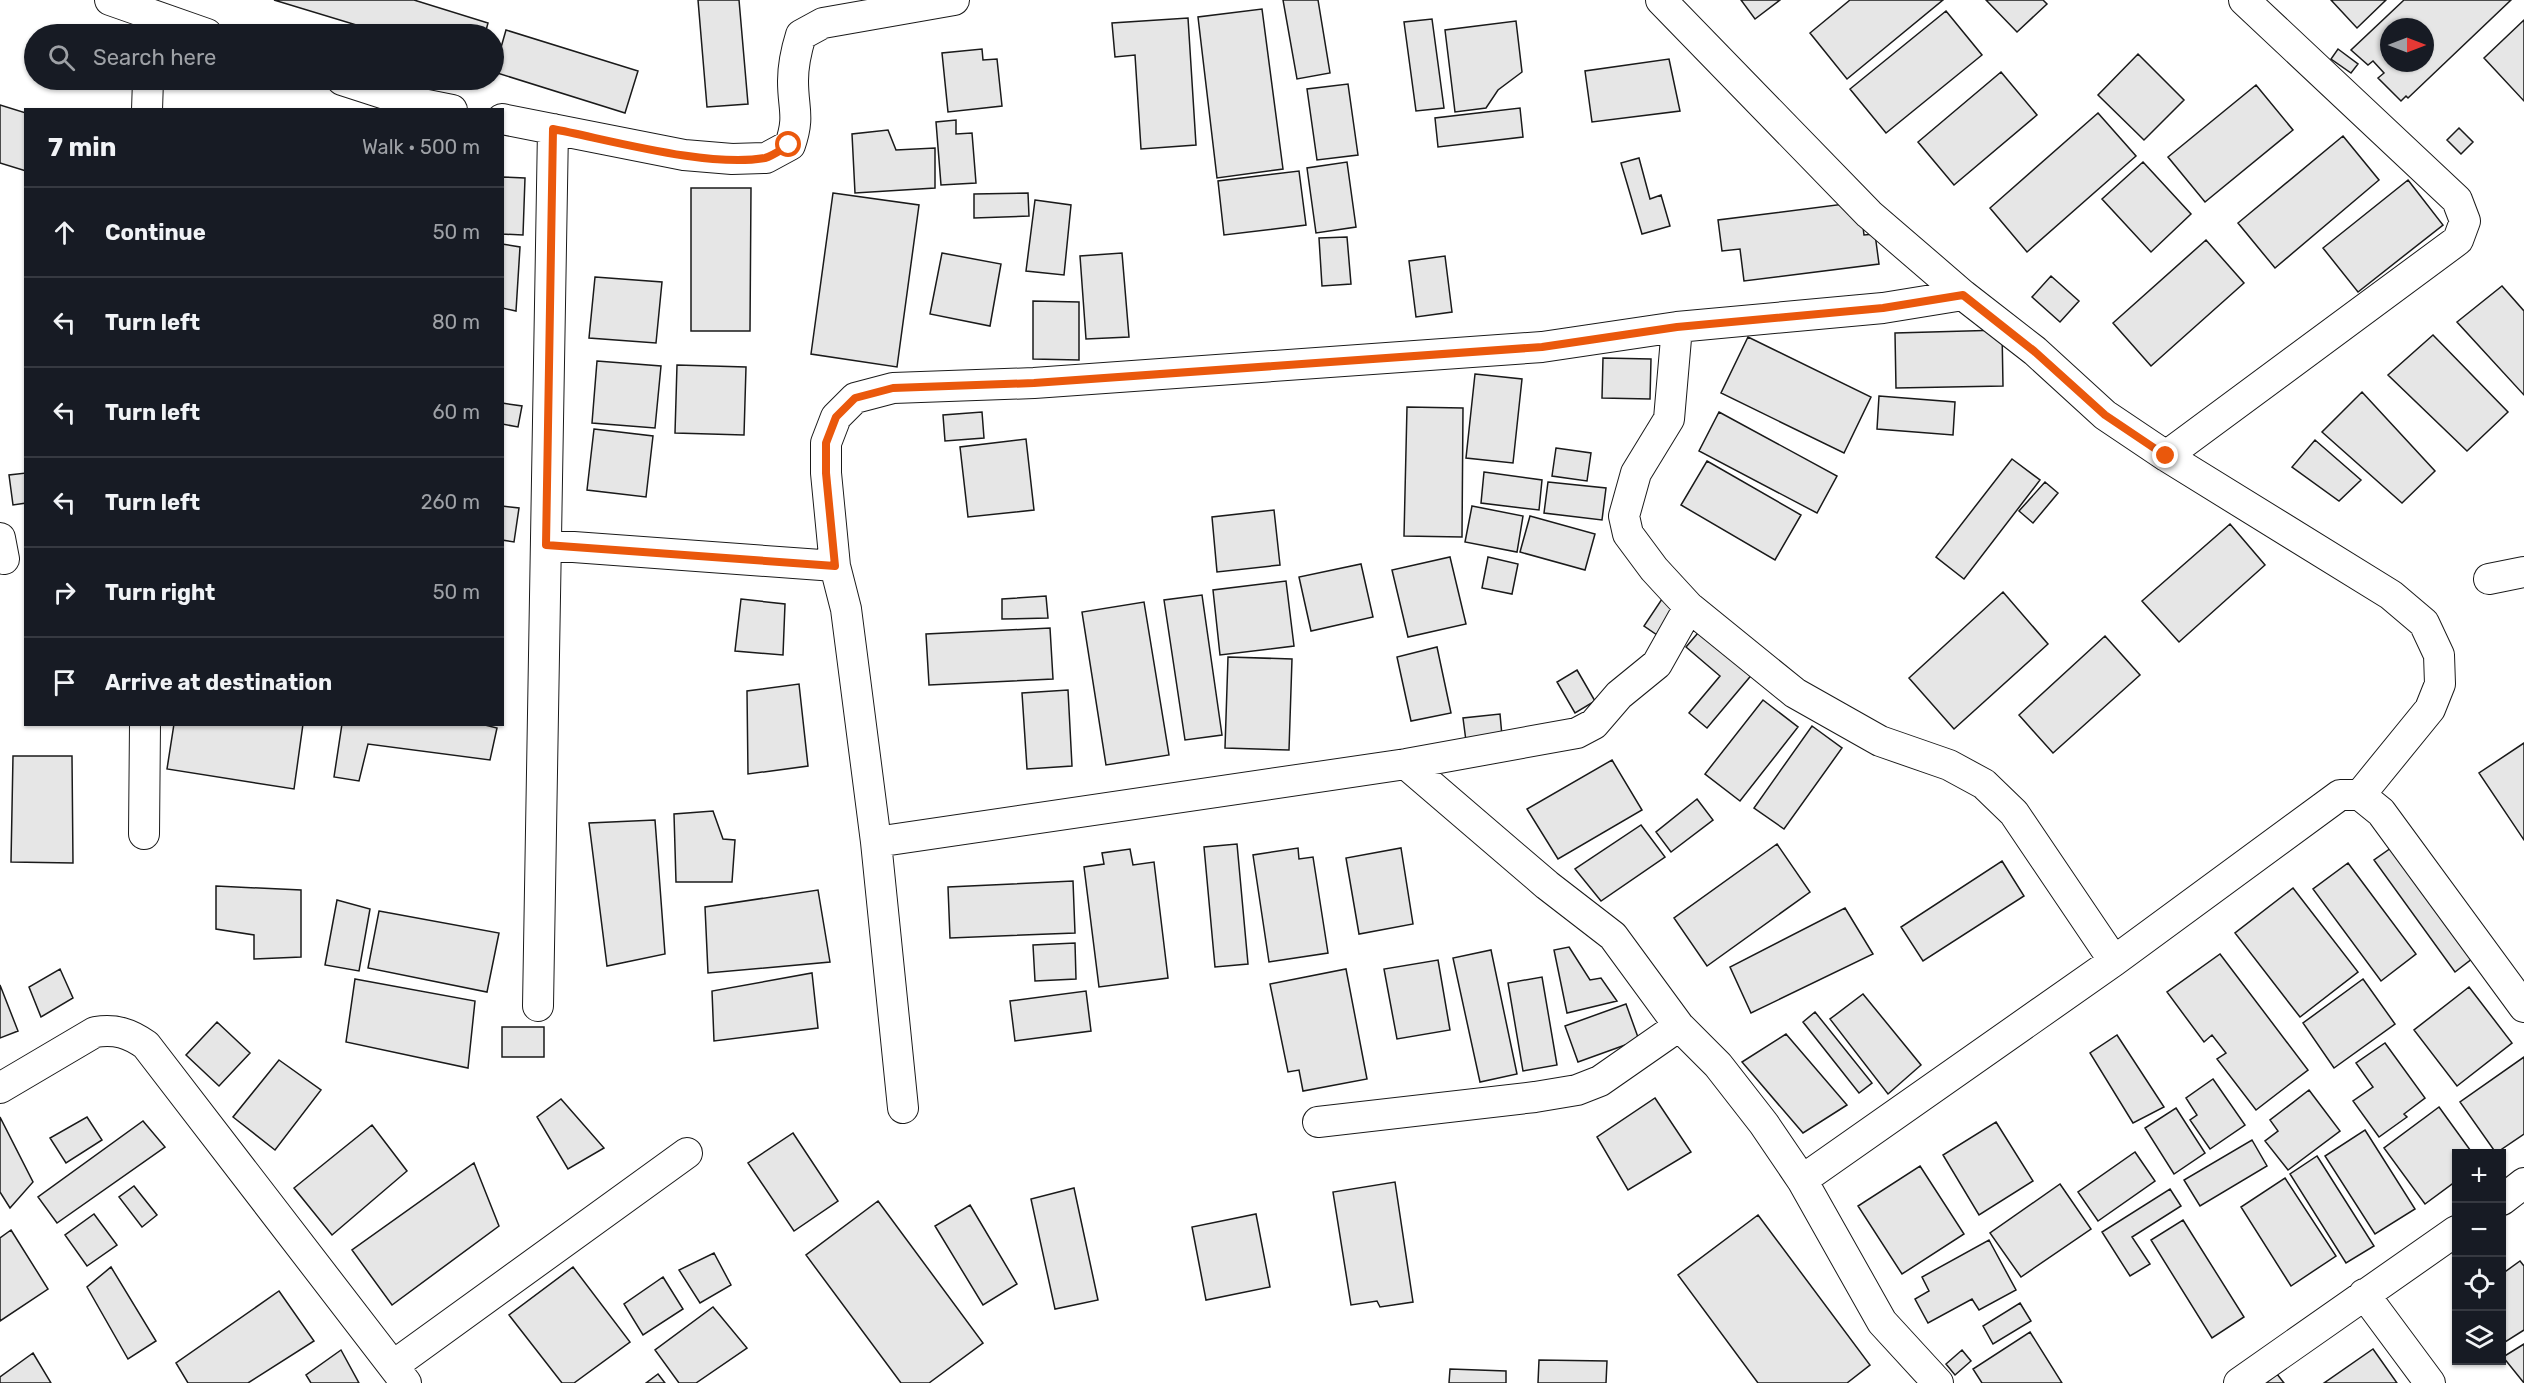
<!DOCTYPE html>
<html lang="en">
<head>
<meta charset="utf-8">
<style>
	:root { --surface:#171b24; --page:#20242c; --text:#f1f3f6; --muted:#9ea1a6; --line:#363941 }
	body { margin:0; font-family:Rubik,sans-serif; background:var(--page); color:var(--text) }
	.controls { position:absolute; right:18px; bottom:18px; display:grid; overflow:hidden; border-radius:0px; box-shadow:0 2px 4px #0004 }
	.controls button { width:54px; height:54px; display:grid; place-items:center; padding:0; border:0; border-bottom:2px solid var(--line); background:var(--surface); color:var(--text); font:30px sans-serif }
	.compass { position:absolute; left:2380px; top:18px; width:54px; height:54px; border-radius:50%; background:var(--surface); box-shadow:0 2px 4px #0004; rotate:90deg }
	.stop { position:absolute; width:18px; height:18px; margin:-14px; border:4px solid #ea580c; border-radius:50%; background:#fff }
	.stop.end { background:#ea580c; border-color:#fff; box-shadow:0 2px 6px #0008 }
	.list { margin:0; padding:0; list-style:none }
	h2 { display:flex; justify-content:space-between; align-items:center; height:78px; margin:0; padding:0 24px; font-size:26px }
	h2 small { font-size:20px; font-weight:400; color:var(--muted) }
	.list li { display:grid; grid-template-columns:39px 1fr auto; gap:18px; align-items:center; box-sizing:border-box; height:90px; padding:0 24px; border-top:2px solid var(--line) }
	.list b { display:block; font-size:22px; white-space:nowrap }
	.list em { font-size:20px; font-style:normal; color:var(--muted) }
	.icon { flex:none; width:33px; height:33px; fill:none; stroke:currentColor; stroke-width:2; stroke-linecap:round; stroke-linejoin:round }
	.map { position:relative; flex:none; width:2524px; height:1383px; overflow:hidden }
	.search { position:absolute; background:var(--surface); box-shadow:0 2px 4px #0004; left:24px; top:24px; width:480px; height:66px; display:flex; align-items:center; gap:15px; box-sizing:border-box; padding:0 21px; border-radius:33px; color:var(--muted); font-size:22px }
	.panel { position:absolute; background:var(--surface); box-shadow:0 2px 4px #0004; left:24px; top:108px; width:480px; height:618px; border-radius:0px }
	.map>svg:first-child { display:block }
	.building { fill:#e6e6e6; stroke:#1a1a1a; stroke-width:1.5; fill-rule:evenodd }
	.lines { fill:none; stroke-linecap:round; stroke-linejoin:round }
	.street-casing { stroke:#1a1a1a; stroke-width:32 }
	.street { stroke:#fff; stroke-width:30 }
	.route { stroke:#ea580c; stroke-width:8 }
</style>
</head>
<body>
<div class="map">
<svg width="2524" height="1383" viewBox="0 0 2524 1383">
	<rect width="100%" height="100%" fill="#fff"/>
	<path class="building" d="M 274,0 L 414,0 L 488,23 L 485,34 L 386,34 Z
		M 698,0 L 739,0 L 748,104 L 707,107 Z
		M 1283,0 L 1318,0 L 1330,73 L 1297,79 Z
		M 1741,0 L 1780,0 L 1755,19 Z
		M 1850,0 L 1943,0 L 1847,79 L 1810,33 Z
		M 1986,0 L 2043,0 L 2047,4 L 2017,32 Z
		M 2331,0 L 2386,0 L 2357,28 Z
		M 2404,0 L 2511,0 L 2408,98 L 2406,96 L 2401,101 L 2378,78 L 2384,73 L 2373,61 L 2368,65 L 2351,50 ZM 2389,27 L 2425,27 L 2425,63 L 2389,63 Z
		M 1262,9 L 1283,169 L 1217,178 L 1198,17 Z
		M 1946,11 L 1982,55 L 1886,133 L 1850,89 Z
		M 1188,18 L 1196,145 L 1141,149 L 1135,55 L 1115,57 L 1112,23 Z
		M 1432,19 L 1444,108 L 1416,111 L 1404,22 Z
		M 2524,20 L 2524,101 L 2484,58 Z
		M 1516,21 L 1522,72 L 1498,90 L 1486,108 L 1455,112 L 1445,30 Z
		M 506,30 L 638,71 L 625,113 L 494,72 Z
		M 982,49 L 983,60 L 997,59 L 1002,106 L 948,112 L 942,53 Z
		M 2338,49 L 2358,64 L 2351,73 L 2331,59 Z
		M 2138,54 L 2184,100 L 2144,140 L 2098,95 Z
		M 1669,59 L 1680,111 L 1592,122 L 1585,71 Z
		M 2001,72 L 2037,115 L 1954,185 L 1918,142 Z
		M 1348,84 L 1358,155 L 1317,160 L 1307,89 Z
		M 2256,85 L 2293,130 L 2205,202 L 2168,157 Z
		M 0,105 L 26,113 L 26,171 L 0,163 Z
		M 1520,108 L 1523,137 L 1438,147 L 1435,118 Z
		M 2098,113 L 2136,156 L 2027,252 L 1990,208 Z
		M 956,120 L 956,134 L 972,133 L 976,183 L 941,185 L 936,122 Z
		M 2459,128 L 2473,142 L 2461,154 L 2447,140 Z
		M 888,130 L 896,150 L 935,148 L 935,188 L 855,193 L 852,134 Z
		M 2343,136 L 2379,180 L 2275,268 L 2238,223 Z
		M 1639,158 L 1650,199 L 1661,195 L 1670,226 L 1642,234 L 1621,163 Z
		M 1347,162 L 1356,227 L 1316,233 L 1307,168 Z
		M 2143,162 L 2191,214 L 2151,252 L 2102,199 Z
		M 1299,171 L 1306,225 L 1224,235 L 1218,181 Z
		M 502,177 L 525,178 L 523,235 L 502,234 Z
		M 2408,180 L 2443,225 L 2358,292 L 2323,248 Z
		M 691,188 L 751,188 L 750,331 L 691,331 Z
		M 833,193 L 919,205 L 897,367 L 811,354 Z
		M 1028,193 L 1029,216 L 974,218 L 974,194 Z
		M 1035,200 L 1071,205 L 1064,275 L 1026,271 Z
		M 1860,202 L 1864,235 L 1875,234 L 1879,264 L 1744,281 L 1740,249 L 1722,251 L 1718,220 Z
		M 1347,237 L 1351,284 L 1322,286 L 1319,238 Z
		M 2206,240 L 2244,283 L 2151,366 L 2113,323 Z
		M 502,244 L 520,247 L 516,311 L 502,308 Z
		M 942,253 L 1001,264 L 990,326 L 930,314 Z
		M 1122,253 L 1129,337 L 1086,339 L 1080,256 Z
		M 1445,256 L 1452,312 L 1416,317 L 1409,261 Z
		M 2051,276 L 2079,301 L 2060,322 L 2032,297 Z
		M 595,277 L 662,282 L 656,343 L 589,338 Z
		M 2502,286 L 2524,311 L 2524,395 L 2457,322 Z
		M 1033,301 L 1079,302 L 1079,360 L 1033,359 Z
		M 2002,330 L 2003,386 L 1896,388 L 1895,333 Z
		M 2433,335 L 2508,412 L 2467,451 L 2388,375 Z
		M 1748,337 L 1871,397 L 1844,453 L 1721,393 Z
		M 1603,358 L 1651,359 L 1650,399 L 1602,398 Z
		M 597,361 L 661,366 L 655,428 L 592,423 Z
		M 677,365 L 746,367 L 744,435 L 675,433 Z
		M 1475,374 L 1522,379 L 1513,463 L 1466,458 Z
		M 2362,392 L 2435,471 L 2402,503 L 2322,432 Z
		M 1879,396 L 1955,402 L 1953,435 L 1877,429 Z
		M 502,403 L 522,406 L 518,427 L 502,424 Z
		M 1407,407 L 1463,408 L 1462,537 L 1404,536 Z
		M 982,412 L 984,438 L 945,441 L 943,415 Z
		M 1719,412 L 1837,476 L 1817,513 L 1699,451 Z
		M 594,429 L 653,436 L 646,497 L 587,490 Z
		M 1026,439 L 1034,510 L 968,517 L 960,447 Z
		M 2315,440 L 2361,480 L 2339,501 L 2292,467 Z
		M 1556,448 L 1591,453 L 1587,481 L 1552,476 Z
		M 2012,459 L 2040,480 L 1964,579 L 1936,557 Z
		M 1707,461 L 1801,515 L 1775,560 L 1681,505 Z
		M 1484,472 L 1542,480 L 1539,510 L 1481,503 Z
		M 26,473 L 26,503 L 13,505 L 9,475 Z
		M 1548,482 L 1606,488 L 1602,520 L 1544,513 Z
		M 2045,482 L 2058,493 L 2033,523 L 2019,511 Z
		M 502,506 L 519,508 L 514,542 L 502,540 Z
		M 1472,506 L 1523,516 L 1517,552 L 1465,542 Z
		M 1274,510 L 1280,565 L 1217,572 L 1212,517 Z
		M 1530,516 L 1595,534 L 1585,570 L 1520,552 Z
		M 2230,524 L 2265,565 L 2179,642 L 2142,601 Z
		M 1450,557 L 1466,624 L 1408,637 L 1392,570 Z
		M 1488,557 L 1518,564 L 1512,594 L 1482,588 Z
		M 1361,564 L 1373,617 L 1311,631 L 1299,577 Z
		M 1286,581 L 1294,646 L 1220,655 L 1213,590 Z
		M 2003,592 L 2048,644 L 1954,729 L 1909,678 Z
		M 1202,595 L 1222,735 L 1185,740 L 1164,600 Z
		M 1046,596 L 1048,618 L 1002,619 L 1002,599 Z
		M 1664,596 L 1683,609 L 1663,639 L 1644,626 Z
		M 741,599 L 785,604 L 783,655 L 735,651 Z
		M 1144,602 L 1169,755 L 1106,765 L 1082,612 Z
		M 1703,627 L 1754,672 L 1707,728 L 1689,713 L 1720,676 L 1686,647 Z
		M 1050,628 L 1053,679 L 929,685 L 926,634 Z
		M 2105,636 L 2140,675 L 2053,753 L 2019,715 Z
		M 1437,647 L 1451,713 L 1411,721 L 1397,657 Z
		M 1228,657 L 1292,659 L 1289,750 L 1225,748 Z
		M 1577,670 L 1595,701 L 1575,713 L 1557,682 Z
		M 799,684 L 808,766 L 748,774 L 747,691 Z
		M 1068,690 L 1072,766 L 1027,769 L 1022,693 Z
		M 1763,700 L 1798,727 L 1740,801 L 1705,774 Z
		M 1500,714 L 1502,736 L 1466,741 L 1463,718 Z
		M 174,724 L 303,724 L 294,789 L 167,769 Z
		M 342,724 L 481,724 L 497,728 L 490,760 L 368,744 L 359,781 L 334,777 Z
		M 1812,726 L 1842,748 L 1784,829 L 1754,808 Z
		M 2524,743 L 2524,840 L 2479,773 Z
		M 13,756 L 72,756 L 73,863 L 11,862 Z
		M 1612,760 L 1642,810 L 1558,859 L 1527,809 Z
		M 1697,799 L 1713,820 L 1671,852 L 1656,832 Z
		M 713,811 L 723,839 L 735,840 L 732,882 L 676,882 L 674,814 Z
		M 655,820 L 665,954 L 607,966 L 589,823 Z
		M 1641,825 L 1665,857 L 1601,901 L 1575,869 Z
		M 1237,844 L 1248,964 L 1215,967 L 1204,847 Z
		M 1777,844 L 1810,892 L 1707,966 L 1674,918 Z
		M 1298,848 L 1299,859 L 1313,857 L 1328,953 L 1269,962 L 1253,855 Z
		M 1401,848 L 1413,924 L 1359,934 L 1346,858 Z
		M 2391,848 L 2473,958 L 2455,972 L 2374,860 Z
		M 1130,849 L 1133,865 L 1154,862 L 1168,978 L 1099,987 L 1084,867 L 1104,864 L 1102,853 Z
		M 2002,861 L 2024,896 L 1923,961 L 1901,927 Z
		M 2348,863 L 2416,954 L 2381,981 L 2313,889 Z
		M 1073,881 L 1075,933 L 950,938 L 948,887 Z
		M 216,886 L 301,890 L 301,957 L 254,959 L 254,935 L 216,929 Z
		M 2293,888 L 2358,972 L 2300,1017 L 2235,933 Z
		M 818,890 L 830,962 L 708,973 L 705,907 Z
		M 337,900 L 370,909 L 359,971 L 325,965 Z
		M 1845,908 L 1873,954 L 1751,1013 L 1730,967 Z
		M 379,911 L 499,933 L 487,992 L 368,968 Z
		M 1075,943 L 1076,979 L 1035,981 L 1033,945 Z
		M 1569,947 L 1590,980 L 1601,978 L 1617,1001 L 1567,1013 L 1554,950 Z
		M 1491,950 L 1517,1074 L 1480,1082 L 1453,958 Z
		M 2220,954 L 2308,1070 L 2256,1110 L 2217,1059 L 2226,1053 L 2212,1035 L 2204,1042 L 2167,992 Z
		M 1438,960 L 1450,1030 L 1397,1039 L 1384,969 Z
		M 60,969 L 73,998 L 41,1017 L 29,987 Z
		M 1346,969 L 1367,1079 L 1303,1091 L 1299,1070 L 1288,1072 L 1270,984 Z
		M 812,973 L 818,1028 L 714,1041 L 712,991 Z
		M 1542,977 L 1557,1065 L 1523,1071 L 1508,983 Z
		M 355,979 L 475,1001 L 468,1068 L 346,1042 Z
		M 2363,979 L 2395,1024 L 2334,1068 L 2303,1023 Z
		M 0,985 L 18,1031 L 0,1038 Z
		M 2469,987 L 2512,1043 L 2457,1086 L 2414,1030 Z
		M 1086,991 L 1091,1031 L 1015,1041 L 1010,1001 Z
		M 1863,994 L 1921,1065 L 1888,1094 L 1830,1019 Z
		M 1626,1004 L 1639,1040 L 1578,1062 L 1565,1026 Z
		M 1815,1012 L 1872,1083 L 1859,1093 L 1803,1022 Z
		M 217,1022 L 250,1053 L 219,1086 L 186,1055 Z
		M 502,1027 L 544,1027 L 544,1057 L 502,1057 Z
		M 1786,1034 L 1847,1105 L 1803,1133 L 1742,1062 Z
		M 2117,1035 L 2164,1107 L 2133,1123 L 2090,1053 Z
		M 2385,1043 L 2425,1098 L 2404,1114 L 2407,1117 L 2379,1137 L 2353,1101 L 2373,1087 L 2356,1063 Z
		M 2524,1057 L 2524,1134 L 2496,1153 L 2460,1102 Z
		M 279,1060 L 321,1090 L 275,1150 L 233,1117 Z
		M 2213,1079 L 2245,1125 L 2210,1149 L 2190,1120 L 2197,1115 L 2186,1098 Z
		M 2309,1090 L 2340,1131 L 2288,1170 L 2265,1141 L 2278,1131 L 2270,1120 Z
		M 1655,1098 L 1691,1152 L 1628,1190 L 1597,1137 Z
		M 561,1099 L 604,1148 L 568,1169 L 537,1117 Z
		M 2439,1107 L 2473,1154 L 2456,1154 L 2456,1181 L 2425,1204 L 2384,1148 Z
		M 2176,1108 L 2205,1153 L 2174,1174 L 2145,1128 Z
		M 0,1117 L 33,1182 L 10,1208 L 0,1192 Z
		M 87,1117 L 102,1140 L 66,1163 L 50,1138 Z
		M 143,1121 L 165,1147 L 57,1223 L 38,1197 Z
		M 1996,1122 L 2033,1181 L 1979,1215 L 1943,1155 Z
		M 372,1125 L 407,1171 L 332,1235 L 294,1188 Z
		M 2365,1130 L 2415,1209 L 2375,1234 L 2325,1156 Z
		M 793,1133 L 838,1201 L 794,1231 L 748,1163 Z
		M 2252,1140 L 2267,1166 L 2200,1206 L 2184,1180 Z
		M 2135,1152 L 2155,1181 L 2098,1221 L 2078,1192 Z
		M 2317,1156 L 2374,1246 L 2346,1263 L 2290,1174 Z
		M 474,1163 L 499,1226 L 392,1305 L 352,1250 Z
		M 1920,1166 L 1964,1234 L 1902,1274 L 1858,1206 Z
		M 2285,1178 L 2336,1256 L 2291,1286 L 2241,1207 Z
		M 1395,1182 L 1413,1302 L 1380,1307 L 1377,1301 L 1351,1305 L 1333,1192 Z
		M 2060,1184 L 2091,1229 L 2021,1277 L 1990,1233 Z
		M 134,1186 L 157,1215 L 142,1227 L 119,1197 Z
		M 1074,1188 L 1098,1300 L 1055,1309 L 1031,1199 Z
		M 2170,1189 L 2181,1206 L 2132,1237 L 2150,1264 L 2130,1276 L 2102,1232 Z
		M 878,1201 L 983,1343 L 929,1383 L 901,1383 L 806,1255 Z
		M 970,1205 L 1017,1284 L 983,1305 L 935,1226 Z
		M 94,1214 L 117,1245 L 87,1266 L 65,1235 Z
		M 1256,1214 L 1270,1287 L 1206,1300 L 1192,1227 Z
		M 1758,1215 L 1870,1365 L 1847,1383 L 1758,1383 L 1678,1275 Z
		M 2183,1220 L 2244,1317 L 2212,1338 L 2151,1240 Z
		M 11,1230 L 48,1289 L 0,1321 L 0,1238 Z
		M 1989,1240 L 2016,1290 L 1979,1310 L 1972,1299 L 1928,1323 L 1915,1299 L 1929,1291 L 1922,1277 Z
		M 714,1253 L 731,1285 L 700,1303 L 679,1270 Z
		M 2520,1261 L 2524,1266 L 2524,1330 L 2502,1344 L 2502,1274 Z
		M 111,1267 L 156,1341 L 128,1359 L 87,1287 Z
		M 573,1267 L 630,1342 L 574,1383 L 562,1383 L 509,1315 Z
		M 663,1277 L 683,1309 L 643,1335 L 624,1304 Z
		M 279,1291 L 314,1341 L 248,1383 L 188,1383 L 176,1363 Z
		M 2020,1303 L 2031,1321 L 1993,1344 L 1983,1326 Z
		M 713,1307 L 747,1348 L 696,1383 L 679,1383 L 655,1350 Z
		M 2030,1332 L 2062,1383 L 1982,1383 L 1973,1369 Z
		M 2524,1344 L 2524,1383 L 2503,1357 Z
		M 2373,1349 L 2397,1383 L 2324,1383 Z
		M 341,1350 L 359,1383 L 311,1383 L 306,1375 Z
		M 1962,1350 L 1971,1361 L 1955,1375 L 1946,1364 Z
		M 33,1353 L 51,1383 L 0,1383 L 0,1377 Z
		M 1539,1360 L 1607,1361 L 1606,1383 L 1538,1383 Z
		M 1450,1369 L 1506,1371 L 1506,1383 L 1449,1383 Z
		M 658,1374 L 665,1383 L 646,1383 Z
		M 2277,1374 L 2284,1383 L 2266,1383 Z"/>
	<g class="lines">
		<g class="street-casing">
			<path id="street" d="M 110,0 L 207,34
				M 1661,0 L 1869,214 L 1963,295 L 2035,351 L 2105,415 L 2166,456 L 2391,595 L 2424,623 L 2439,655 L 2440,684 L 2430,709 L 2360,795
				M 342,80 L 407,101 L 452,110
				M 147,110 L 148,80
				M 502,119 L 684,155 L 732,159 L 766,158 L 790,145 C 800,116 793,109 793,81 C 793,65 796,51 801,35 L 823,23 L 954,0
				M 1677,327 L 1669,419 L 1636,473 L 1624,516 L 1628,534 L 1654,569 L 1689,607 L 1795,693 L 1880,741 L 1949,765 L 1984,784 L 2014,813 L 2114,961
				M 2166,456 L 2458,240 L 2465,221 L 2457,200 L 2244,0
				M 0,538 L 4,559
				M 546,545 L 835,566
				M 2489,579 L 2524,572
				M 1406,764 L 1547,885 L 1613,936 L 1679,1026 L 1718,1065 L 1764,1124 L 1802,1180 L 1882,1322 L 1938,1383
				M 144,834 L 145,724
				M 876,842 L 1406,764 L 1577,733 L 1594,724 L 1619,695 L 1657,664 L 1689,607
				M 538,1006 L 553,129
				M 0,1088 L 95,1032 C 116,1029 129,1033 146,1045 L 406,1383
				M 903,1108 L 876,842 L 846,609 L 835,566 L 826,473 L 826,443 L 836,417 L 855,398 L 893,388 L 1034,383 L 1542,347 L 1677,327 L 1883,308 L 1963,295
				M 1318,1122 L 1535,1097 L 1577,1090 L 1600,1081 L 1679,1026
				M 1802,1180 L 2114,961 L 2340,795 L 2360,795 L 2381,812 L 2524,1007
				M 2502,1200 L 2524,1183
				M 2364,1294 L 2430,1383
				M 394,1365 L 687,1153
				M 2239,1383 L 2456,1231"/>
		</g>
		<use href="#street" class="street"/>
	</g>
	<g class="lines">
		<path class="route" d="M 789,145 C 782,149 773,156 765,158 C 709,168 610,140 553,129 L 546,545 L 835,566 L 826,473 L 826,443 L 836,417 L 855,398 L 893,388 L 1034,383 L 1542,347 L 1677,327 L 1883,308 L 1963,295 L 2034,351 L 2105,415 L 2166,456"/>
	</g>
</svg>
<div class="controls">
<button>+</button>
<button>−</button>
<button><svg class="icon" aria-label="locate" viewBox="0 0 24 24"><circle cx="12" cy="12" r="6"/><path d="M12 2v4M12 18v4M2 12h4M18 12h4"/></svg></button>
<button><svg class="icon" aria-label="layers" viewBox="0 0 24 24"><path d="M12 4l9 5-9 5-9-5zM3 14l9 5 9-5"/></svg></button>
</div>
<svg class="compass" viewBox="-18 -18 36 36"><path d="M0-13l5 13h-10z" fill="#e53935"/><path d="M0 13l5-13h-10z" fill="#9ea1a6"/></svg>
<div class="stop" style="left:789px;top:145px"></div>
<div class="stop end" style="left:2166px;top:456px"></div>
<div class="search"><svg class="icon" aria-label="search" viewBox="0 0 24 24"><circle cx="10" cy="10" r="6"/><path d="M15 15l6 6"/></svg>Search here</div>
<section class="panel">
<h2>7 min<small>Walk · 500 m</small></h2>
<ul class="list">
<li><svg class="icon" aria-label="ahead" viewBox="0 0 24 24"><path d="M12 20V5M6 11l6-6 6 6"/></svg><div><b>Continue</b></div><em>50 m</em></li>
<li><svg class="icon" aria-label="left" viewBox="0 0 24 24"><path d="M17 20v-9H6M10 6l-5 5 5 5"/></svg><div><b>Turn left</b></div><em>80 m</em></li>
<li><svg class="icon" aria-label="left" viewBox="0 0 24 24"><path d="M17 20v-9H6M10 6l-5 5 5 5"/></svg><div><b>Turn left</b></div><em>60 m</em></li>
<li><svg class="icon" aria-label="left" viewBox="0 0 24 24"><path d="M17 20v-9H6M10 6l-5 5 5 5"/></svg><div><b>Turn left</b></div><em>260 m</em></li>
<li><svg class="icon" aria-label="right" viewBox="0 0 24 24"><path d="M7 20v-9h11M14 6l5 5-5 5"/></svg><div><b>Turn right</b></div><em>50 m</em></li>
<li><svg class="icon" aria-label="arrive" viewBox="0 0 24 24"><path d="M6 21V4h12l-3 4 3 4H6"/></svg><div><b>Arrive at destination</b></div></li>
</ul>
</section>
</div>
</body>
</html>
